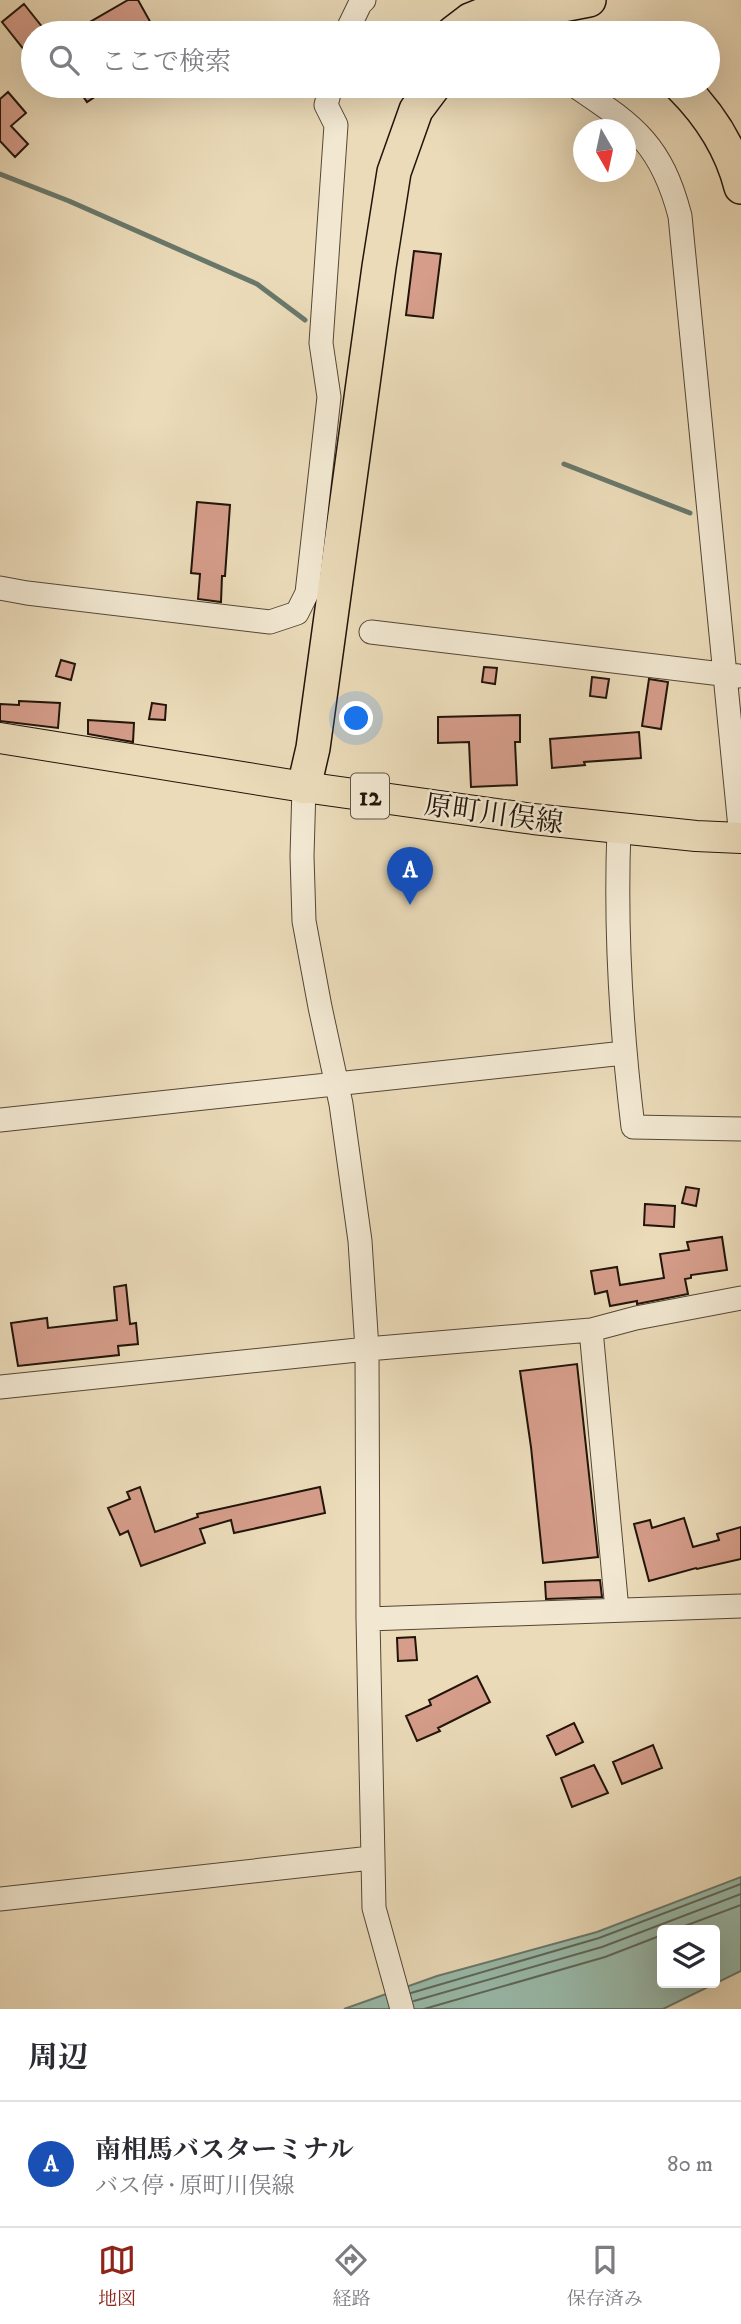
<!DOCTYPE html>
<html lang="ja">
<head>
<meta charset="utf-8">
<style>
	:root { --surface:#fff; --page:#f7f7f7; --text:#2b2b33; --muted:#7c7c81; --line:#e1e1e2; --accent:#8f2418 }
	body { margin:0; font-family:"IM FELL DW Pica","Noto Serif JP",serif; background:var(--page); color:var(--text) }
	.controls { position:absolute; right:21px; bottom:21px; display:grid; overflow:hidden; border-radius:7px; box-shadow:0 7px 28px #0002 }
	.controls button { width:63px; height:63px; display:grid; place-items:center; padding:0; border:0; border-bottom:2px solid var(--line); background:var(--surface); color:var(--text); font:35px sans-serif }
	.compass { position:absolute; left:573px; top:119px; width:63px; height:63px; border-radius:50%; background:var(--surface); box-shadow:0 7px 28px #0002; rotate:171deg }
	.you { position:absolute; left:357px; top:719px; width:24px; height:24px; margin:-18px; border:5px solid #fff; border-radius:50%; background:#1a73e8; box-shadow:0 0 0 10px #1a73e833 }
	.badge { display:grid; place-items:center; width:46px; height:46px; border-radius:50%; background:var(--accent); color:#fff; font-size:23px; font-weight:700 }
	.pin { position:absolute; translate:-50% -58px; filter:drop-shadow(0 2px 4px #0008) }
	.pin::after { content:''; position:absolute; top:37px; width:24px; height:21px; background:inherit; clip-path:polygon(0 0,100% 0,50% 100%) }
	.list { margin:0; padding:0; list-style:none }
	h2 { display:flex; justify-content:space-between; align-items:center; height:91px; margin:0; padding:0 28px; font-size:30px }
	h2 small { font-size:23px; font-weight:400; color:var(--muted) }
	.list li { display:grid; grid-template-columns:46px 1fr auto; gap:21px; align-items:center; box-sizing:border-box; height:126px; padding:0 28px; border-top:2px solid var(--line) }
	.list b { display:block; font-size:26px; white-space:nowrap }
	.list p { margin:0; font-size:23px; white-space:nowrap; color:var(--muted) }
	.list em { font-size:23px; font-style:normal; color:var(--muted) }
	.icon { flex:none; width:38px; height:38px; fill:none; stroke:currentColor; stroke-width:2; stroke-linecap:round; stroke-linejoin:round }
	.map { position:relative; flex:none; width:741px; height:2009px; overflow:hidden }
	.search { position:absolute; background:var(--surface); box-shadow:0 7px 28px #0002; left:21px; right:21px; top:21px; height:77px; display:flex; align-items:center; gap:18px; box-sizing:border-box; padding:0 24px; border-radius:38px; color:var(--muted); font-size:26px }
	.sheet { height:217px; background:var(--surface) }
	nav { display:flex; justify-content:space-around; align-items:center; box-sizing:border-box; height:98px; border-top:2px solid var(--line); background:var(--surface); font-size:19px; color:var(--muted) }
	nav a { display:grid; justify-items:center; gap:4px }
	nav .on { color:var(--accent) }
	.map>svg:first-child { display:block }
	.water { fill:#99bbab; stroke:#69786b; stroke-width:2; fill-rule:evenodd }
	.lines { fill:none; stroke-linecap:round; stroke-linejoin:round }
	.shore { stroke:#5d685a; stroke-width:2 }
	.stream { stroke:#69786b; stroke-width:5 }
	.building { fill:#d59d8a; stroke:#21140a; stroke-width:2 }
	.minor-casing { stroke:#544636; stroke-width:25 }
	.major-casing { stroke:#21140a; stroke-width:32 }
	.highway-casing { stroke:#21140a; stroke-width:36 }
	.minor { stroke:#f2e8d2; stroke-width:23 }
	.major { stroke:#ebdbb9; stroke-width:30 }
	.highway { stroke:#ebdbb9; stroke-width:33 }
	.labels { text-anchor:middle; stroke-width:5; stroke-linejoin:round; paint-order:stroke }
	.shield { fill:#f2e8d2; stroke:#605446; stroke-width:2 }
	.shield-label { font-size:26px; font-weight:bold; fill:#21140a }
	.street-label { font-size:28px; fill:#21140a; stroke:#f2e8d2 }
</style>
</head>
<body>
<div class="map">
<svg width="741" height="2009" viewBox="0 0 741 2009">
	<rect width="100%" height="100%" fill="#ebdbb9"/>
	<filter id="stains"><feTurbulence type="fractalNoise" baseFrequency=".00286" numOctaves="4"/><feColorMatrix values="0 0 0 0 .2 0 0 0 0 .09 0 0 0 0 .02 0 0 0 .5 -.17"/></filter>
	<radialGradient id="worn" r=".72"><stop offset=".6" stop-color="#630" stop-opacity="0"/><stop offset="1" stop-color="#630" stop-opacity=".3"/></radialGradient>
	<path class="water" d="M 741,1877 L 741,1971 L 663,2009 L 344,2009 L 437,1976 L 597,1932 ZM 662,1930 L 715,1930 L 715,1983 L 662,1983 Z"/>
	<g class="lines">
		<path class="shore" d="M 674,1930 L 741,1905
			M 411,1993 L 599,1938 L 741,1884
			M 414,2001 L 602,1947 L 741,1894
			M 424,2009 L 605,1957 L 662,1935"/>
		<path class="stream" d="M 0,174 L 69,201 L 257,284 L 305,320
			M 564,464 L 690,513"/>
	</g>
	<path class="building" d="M 128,0 L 138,0 L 152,25 L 138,33 L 96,33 L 90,22 Z
		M 24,4 L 47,33 L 33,33 L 33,44 L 25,51 L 2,22 Z
		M 76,86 L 111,86 L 87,102 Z
		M 8,92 L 26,113 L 11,126 L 28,144 L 15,157 L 0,141 L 0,99 Z
		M 414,251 L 441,254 L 433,318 L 406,315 Z
		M 197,502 L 230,505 L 225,576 L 222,576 L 221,602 L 198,599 L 200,574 L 191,573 Z
		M 61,660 L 75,664 L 71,680 L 56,676 Z
		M 484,667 L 497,668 L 495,684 L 482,682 Z
		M 592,677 L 609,679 L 606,698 L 590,696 Z
		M 649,679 L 668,682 L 661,729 L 642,726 Z
		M 19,701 L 60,703 L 58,728 L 0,721 L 0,704 L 19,705 Z
		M 152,703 L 166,705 L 165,720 L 149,719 Z
		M 520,715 L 520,742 L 515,742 L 517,785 L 471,787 L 469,742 L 438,743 L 438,717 Z
		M 88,720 L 134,723 L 133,742 L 88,734 Z
		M 639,732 L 641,758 L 584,762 L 585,765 L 552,768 L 550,739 Z
		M 686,1187 L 699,1189 L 696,1206 L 682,1203 Z
		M 645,1204 L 675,1206 L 674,1227 L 644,1225 Z
		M 722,1237 L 727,1270 L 691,1275 L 691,1278 L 685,1279 L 688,1294 L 637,1304 L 637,1301 L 610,1306 L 607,1291 L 595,1294 L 591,1271 L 617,1267 L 620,1285 L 664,1278 L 660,1254 L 689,1250 L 687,1242 Z
		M 126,1285 L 130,1324 L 136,1323 L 138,1344 L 118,1346 L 119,1355 L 18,1366 L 11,1323 L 47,1318 L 48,1328 L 117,1320 L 114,1287 Z
		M 577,1364 L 598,1557 L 543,1563 L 531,1447 L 520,1371 Z
		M 140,1487 L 155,1532 L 198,1517 L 197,1514 L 320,1487 L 325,1513 L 234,1533 L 231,1520 L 200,1529 L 205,1543 L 141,1566 L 128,1531 L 120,1535 L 108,1508 L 130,1499 L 127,1492 Z
		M 684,1518 L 693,1547 L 719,1540 L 717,1534 L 741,1527 L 741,1559 L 697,1569 L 696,1568 L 649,1581 L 634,1524 L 650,1520 L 652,1528 Z
		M 600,1580 L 602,1597 L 546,1599 L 545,1582 Z
		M 415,1637 L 417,1660 L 398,1661 L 397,1638 Z
		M 477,1676 L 490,1702 L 438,1728 L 440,1731 L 417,1741 L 406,1716 L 431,1705 L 429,1700 Z
		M 574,1723 L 583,1742 L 556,1755 L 547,1736 Z
		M 653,1745 L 662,1768 L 622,1784 L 613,1762 Z
		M 594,1765 L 608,1793 L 572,1807 L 561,1778 Z"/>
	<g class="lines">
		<g class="minor-casing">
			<path id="minor" d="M 346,33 L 360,4 L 364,0
				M 575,86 C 634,126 661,143 680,216 L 741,838
				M 0,588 L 27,593 L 270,622 L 297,613 L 307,593 L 329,397 L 321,343 L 336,125 L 326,105 L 331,86
				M 371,632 L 738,676
				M 304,787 L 302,856 L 304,921 L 320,1007 L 341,1104 L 360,1241 L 367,1349 L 368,1619 L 374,1908 L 402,2009
				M 619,829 C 615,929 621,1028 633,1127 L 741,1129
				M 0,1120 L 624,1053
				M 591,1330 L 617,1610
				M 0,1387 L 367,1349 L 591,1330 L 636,1318 L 741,1298
				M 368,1619 L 741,1606
				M 0,1899 L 371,1858"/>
		</g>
		<g class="major-casing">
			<path id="major" d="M 0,738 L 304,787 L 533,819 L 696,836 L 741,838"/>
		</g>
		<g class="highway-casing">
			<path id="highway" d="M 453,33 L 470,20 L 507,5
				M 488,33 C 520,16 552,6 589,0
				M 681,86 C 710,115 731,147 741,187
				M 304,787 L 313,748 L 379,267 L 394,172 L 416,110 L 434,86"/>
		</g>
		<use href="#minor" class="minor"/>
		<use href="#major" class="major"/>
		<use href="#highway" class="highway"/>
	</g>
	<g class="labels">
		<rect class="shield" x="351" y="773.5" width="38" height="45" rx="5"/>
		<g class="shield-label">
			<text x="370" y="805">12</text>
		</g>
		<g class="street-label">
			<text transform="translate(494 813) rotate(8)" y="10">原町川俣線</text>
		</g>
	</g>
	<rect width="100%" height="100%" filter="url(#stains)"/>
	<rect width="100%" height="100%" fill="url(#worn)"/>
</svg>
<div class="controls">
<button><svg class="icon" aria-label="layers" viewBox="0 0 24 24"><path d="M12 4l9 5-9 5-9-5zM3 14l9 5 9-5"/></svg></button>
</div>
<svg class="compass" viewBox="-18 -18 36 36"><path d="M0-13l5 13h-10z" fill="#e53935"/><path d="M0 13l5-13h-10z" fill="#7c7c81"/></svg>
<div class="you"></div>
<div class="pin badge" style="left:410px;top:905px;background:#1a4fb4">A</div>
<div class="search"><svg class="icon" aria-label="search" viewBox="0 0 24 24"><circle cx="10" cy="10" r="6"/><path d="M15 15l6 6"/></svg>ここで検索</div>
</div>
<section class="sheet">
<h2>周辺<small></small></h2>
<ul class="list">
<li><span class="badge" style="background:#1a4fb4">A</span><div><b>南相馬バスターミナル</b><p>バス停 · 原町川俣線</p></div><em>80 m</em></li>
</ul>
</section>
<nav>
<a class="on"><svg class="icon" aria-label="map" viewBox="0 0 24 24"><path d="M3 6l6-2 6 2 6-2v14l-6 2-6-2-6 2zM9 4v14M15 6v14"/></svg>地図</a>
<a><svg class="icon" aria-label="directions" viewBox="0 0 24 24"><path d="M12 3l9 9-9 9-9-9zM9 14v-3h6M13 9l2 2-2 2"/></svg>経路</a>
<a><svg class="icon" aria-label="saved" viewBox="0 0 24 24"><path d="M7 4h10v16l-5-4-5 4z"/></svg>保存済み</a>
</nav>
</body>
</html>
